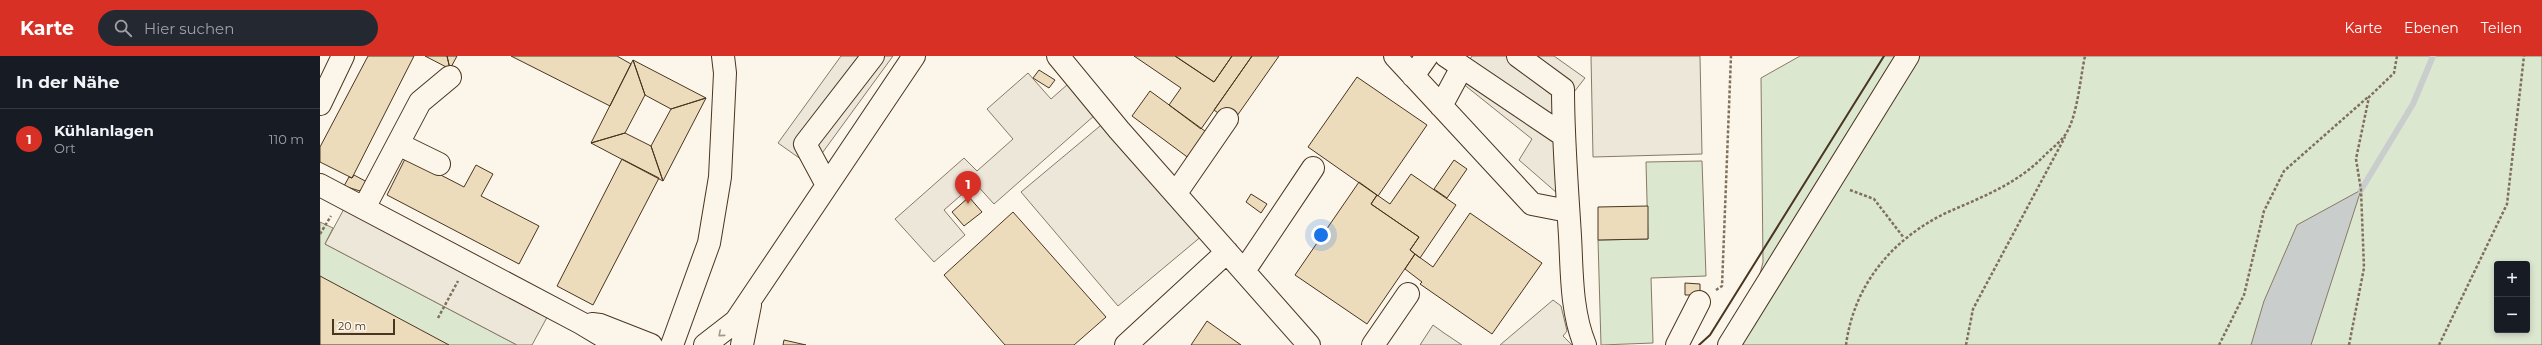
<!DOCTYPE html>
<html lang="de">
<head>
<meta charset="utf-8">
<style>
	:root { --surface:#171b24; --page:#242831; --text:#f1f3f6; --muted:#9ea1a6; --line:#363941; --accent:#d93025 }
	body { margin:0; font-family:Montserrat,sans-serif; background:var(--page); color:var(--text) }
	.controls { position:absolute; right:12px; bottom:12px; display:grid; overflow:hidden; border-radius:4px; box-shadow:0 2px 6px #0003 }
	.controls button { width:36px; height:36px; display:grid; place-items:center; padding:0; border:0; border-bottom:1px solid var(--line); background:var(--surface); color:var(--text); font:20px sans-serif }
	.scale { position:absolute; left:12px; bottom:10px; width:63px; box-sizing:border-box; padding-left:4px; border:2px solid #4a3520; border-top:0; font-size:11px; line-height:14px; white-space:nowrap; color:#4a3520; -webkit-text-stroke:3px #fbf6e9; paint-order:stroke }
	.you { position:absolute; left:1001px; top:179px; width:14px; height:14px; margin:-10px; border:3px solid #fff; border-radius:50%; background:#1a73e8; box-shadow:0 0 0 6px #1a73e833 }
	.badge { display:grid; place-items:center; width:26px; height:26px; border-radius:50%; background:var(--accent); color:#fff; font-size:13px; font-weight:700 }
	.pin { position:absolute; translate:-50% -33px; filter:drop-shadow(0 1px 2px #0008) }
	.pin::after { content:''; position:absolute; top:21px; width:14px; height:12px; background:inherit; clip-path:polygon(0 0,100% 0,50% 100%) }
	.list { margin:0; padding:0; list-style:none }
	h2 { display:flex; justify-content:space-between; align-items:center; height:52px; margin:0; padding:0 16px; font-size:17px }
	h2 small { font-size:13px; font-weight:400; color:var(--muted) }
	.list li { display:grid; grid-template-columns:26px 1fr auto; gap:12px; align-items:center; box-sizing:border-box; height:60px; padding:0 16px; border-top:1px solid var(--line) }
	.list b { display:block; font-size:15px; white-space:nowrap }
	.list p { margin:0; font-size:13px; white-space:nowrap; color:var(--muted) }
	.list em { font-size:13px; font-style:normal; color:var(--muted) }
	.icon { flex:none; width:22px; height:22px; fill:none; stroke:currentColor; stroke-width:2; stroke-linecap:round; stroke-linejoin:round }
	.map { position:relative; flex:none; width:2222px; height:289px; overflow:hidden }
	header { display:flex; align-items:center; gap:24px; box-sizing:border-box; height:56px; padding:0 20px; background:var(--accent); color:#fff }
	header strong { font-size:19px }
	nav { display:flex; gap:22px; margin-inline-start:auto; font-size:14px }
	.search { width:280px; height:36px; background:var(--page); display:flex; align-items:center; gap:10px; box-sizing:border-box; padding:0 14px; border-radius:22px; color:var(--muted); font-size:15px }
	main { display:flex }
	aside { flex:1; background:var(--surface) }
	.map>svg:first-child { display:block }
	.green { fill:#dce7d0; stroke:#887966; fill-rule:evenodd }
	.parking { fill:#ede7d9; stroke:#887966 }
	.water { fill:#c9cecd; stroke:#887966 }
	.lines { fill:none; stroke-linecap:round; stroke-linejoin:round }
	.stream { stroke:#c9cecd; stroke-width:6 }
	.building { fill:#ecdcbc; stroke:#4a3520 }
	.minor-casing { stroke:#4a3520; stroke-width:24 }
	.path { stroke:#7f6f5c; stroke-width:2.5; stroke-dasharray:3 2; stroke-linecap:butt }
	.minor { stroke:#fbf6e9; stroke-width:22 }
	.wall { stroke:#4a3520; stroke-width:2 }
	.oneway { stroke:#a29684 }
</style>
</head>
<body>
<header>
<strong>Karte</strong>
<div class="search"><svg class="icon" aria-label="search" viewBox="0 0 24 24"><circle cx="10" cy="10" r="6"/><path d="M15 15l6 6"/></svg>Hier suchen</div>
<nav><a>Karte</a><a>Ebenen</a><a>Teilen</a></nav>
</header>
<main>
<aside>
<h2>In der Nähe<small></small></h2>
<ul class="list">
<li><span class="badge">1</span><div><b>Kühlanlagen</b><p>Ort</p></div><em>110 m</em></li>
</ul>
</aside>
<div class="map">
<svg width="2222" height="289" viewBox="0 0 2222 289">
	<rect width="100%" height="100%" fill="#fbf6e9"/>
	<path class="green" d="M 1480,0 L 2222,0 L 2222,289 L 1422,289 L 1443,206 L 1441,22 ZM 2177,208 L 2207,208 L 2207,274 L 2177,274 Z
		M 1382,105 L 1386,220 L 1331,222 L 1333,287 L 1281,289 L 1278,184 L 1328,183 L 1326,106 Z
		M 0,166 L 13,172 L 5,188 L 197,289 L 125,289 L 0,227 Z"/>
	<path class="parking" d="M 521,0 L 573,0 L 492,111 L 458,87 Z
		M 1152,0 L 1234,0 L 1265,22 L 1240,54 L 1237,137 L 1199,104 L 1212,83 L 1137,23 Z
		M 1271,0 L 1380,0 L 1382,98 L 1273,101 Z
		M 708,17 L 731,43 L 748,28 L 775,59 L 674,148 L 655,127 L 624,154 L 645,179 L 614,206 L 575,163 L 644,102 L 657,115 L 693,83 L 667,53 Z
		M 786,65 L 883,179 L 798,250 L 701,136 Z
		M 25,151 L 231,254 L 212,289 L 197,289 L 5,188 Z
		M 1233,244 L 1241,250 L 1247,275 L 1243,280 L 1252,289 L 1180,289 Z
		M 1113,269 L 1124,277 L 1142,289 L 1100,289 Z"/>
	<path class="water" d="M 2041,134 L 1991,289 L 1931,289 L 1944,245 L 1977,169 Z"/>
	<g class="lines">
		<path class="stream" d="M 2041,134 L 2093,48 L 2113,0"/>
	</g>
	<path class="building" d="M 48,0 L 94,0 L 32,122 L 0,106 L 0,91 Z
		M 105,0 L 127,0 L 130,13 Z
		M 127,0 L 137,0 L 130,13 Z
		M 191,0 L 297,0 L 311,8 L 290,50 Z
		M 814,0 L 855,0 L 894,26 L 912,0 L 932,0 L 881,73 L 849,49 L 861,32 Z
		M 855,0 L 912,0 L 894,26 Z
		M 932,0 L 959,0 L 912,67 L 894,54 Z
		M 313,4 L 325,39 L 305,77 L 271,87 Z
		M 313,4 L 386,42 L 351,53 L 325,39 Z
		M 719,14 L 735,24 L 729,32 L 713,22 Z
		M 1037,21 L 1107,69 L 1058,140 L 988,91 Z
		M 830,35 L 889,78 L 870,103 L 812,60 Z
		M 386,42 L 343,125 L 331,90 L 351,53 Z
		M 305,77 L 331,90 L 343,125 L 271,87 Z
		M 86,101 L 144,131 L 156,109 L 173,118 L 161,140 L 219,170 L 199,208 L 67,139 Z
		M 302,103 L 339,122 L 273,249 L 237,230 Z
		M 1134,104 L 1147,113 L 1127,142 L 1114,133 Z
		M 1091,118 L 1136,149 L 1100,202 L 1090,194 L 1099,181 L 1051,148 L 1057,139 L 1070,148 Z
		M 34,119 L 47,126 L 40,135 L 24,130 L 29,121 L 32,122 Z
		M 1039,126 L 1057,139 L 1051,148 L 1099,181 L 1090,194 L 1095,198 L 1047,268 L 975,219 Z
		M 931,138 L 947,148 L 941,157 L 926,146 Z
		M 649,141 L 662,156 L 644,170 L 632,156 Z
		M 1328,150 L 1328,183 L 1278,184 L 1278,151 Z
		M 693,156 L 786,261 L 754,289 L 685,289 L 624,219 Z
		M 1150,157 L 1222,207 L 1172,278 L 1100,228 L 1102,226 L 1085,213 L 1095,198 L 1113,211 Z
		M 0,220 L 129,289 L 0,289 Z
		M 1365,227 L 1380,228 L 1380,239 L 1365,239 Z
		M 887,265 L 921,289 L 871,289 Z
		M 464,284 L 486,289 L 463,289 Z"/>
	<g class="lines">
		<g class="minor-casing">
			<path id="minor" d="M 738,0 L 799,74 L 989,289
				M 1075,0 L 1212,148 L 1248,155
				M 1126,0 L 1243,79
				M 1198,0 L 1243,33 C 1243,82 1247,131 1250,180 C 1252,216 1251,255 1265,289
				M 1093,20 L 1107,0
				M 0,48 L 23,0
				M 1121,50 L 1142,11
				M 78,88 L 119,108
				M 0,129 L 261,267 L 286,282 L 291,289
				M 507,129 L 485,88 L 553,0
				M 856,137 L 907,63
				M 44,152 L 100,46 L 130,21
				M 924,215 L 993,112
				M 272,268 L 280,269 L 331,289
				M 352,289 L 389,187 L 400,121 L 405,17 L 403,0
				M 385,289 L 416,265 L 594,0
				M 422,289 L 430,249
				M 806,289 L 907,196
				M 1053,289 L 1088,238
				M 1357,289 L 1379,246
				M 1409,289 L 1588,0"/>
		</g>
		<path class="path" d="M 1530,134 L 1554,143 L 1584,182
			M 0,178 L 11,160
			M 1396,234 L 1402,230 L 1411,0
			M 118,262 L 138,225
			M 1526,289 C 1534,228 1573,182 1628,156 C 1662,141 1697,128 1724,100 C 1731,93 1742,85 1747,76 C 1758,56 1760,23 1765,0
			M 1646,289 L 1653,253 L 1745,81
			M 1899,289 L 1924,239 L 1944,155 L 1964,115 L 2048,41
			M 2029,289 L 2044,212 L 2041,134 L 2036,103 L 2049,41 L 2074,17 L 2077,0
			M 2119,289 L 2187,148 L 2204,0"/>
		<use href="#minor" class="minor"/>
		<path class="wall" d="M 1379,289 L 1390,279 L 1564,0"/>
	</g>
	<defs><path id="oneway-chevron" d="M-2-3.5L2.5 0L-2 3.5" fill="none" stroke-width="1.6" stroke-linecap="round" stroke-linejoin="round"/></defs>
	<use class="oneway" href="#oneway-chevron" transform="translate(401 278) rotate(139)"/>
</svg>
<div class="controls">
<button>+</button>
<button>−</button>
</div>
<div class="scale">20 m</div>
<div class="you"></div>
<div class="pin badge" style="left:648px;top:148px">1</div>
</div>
</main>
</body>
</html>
